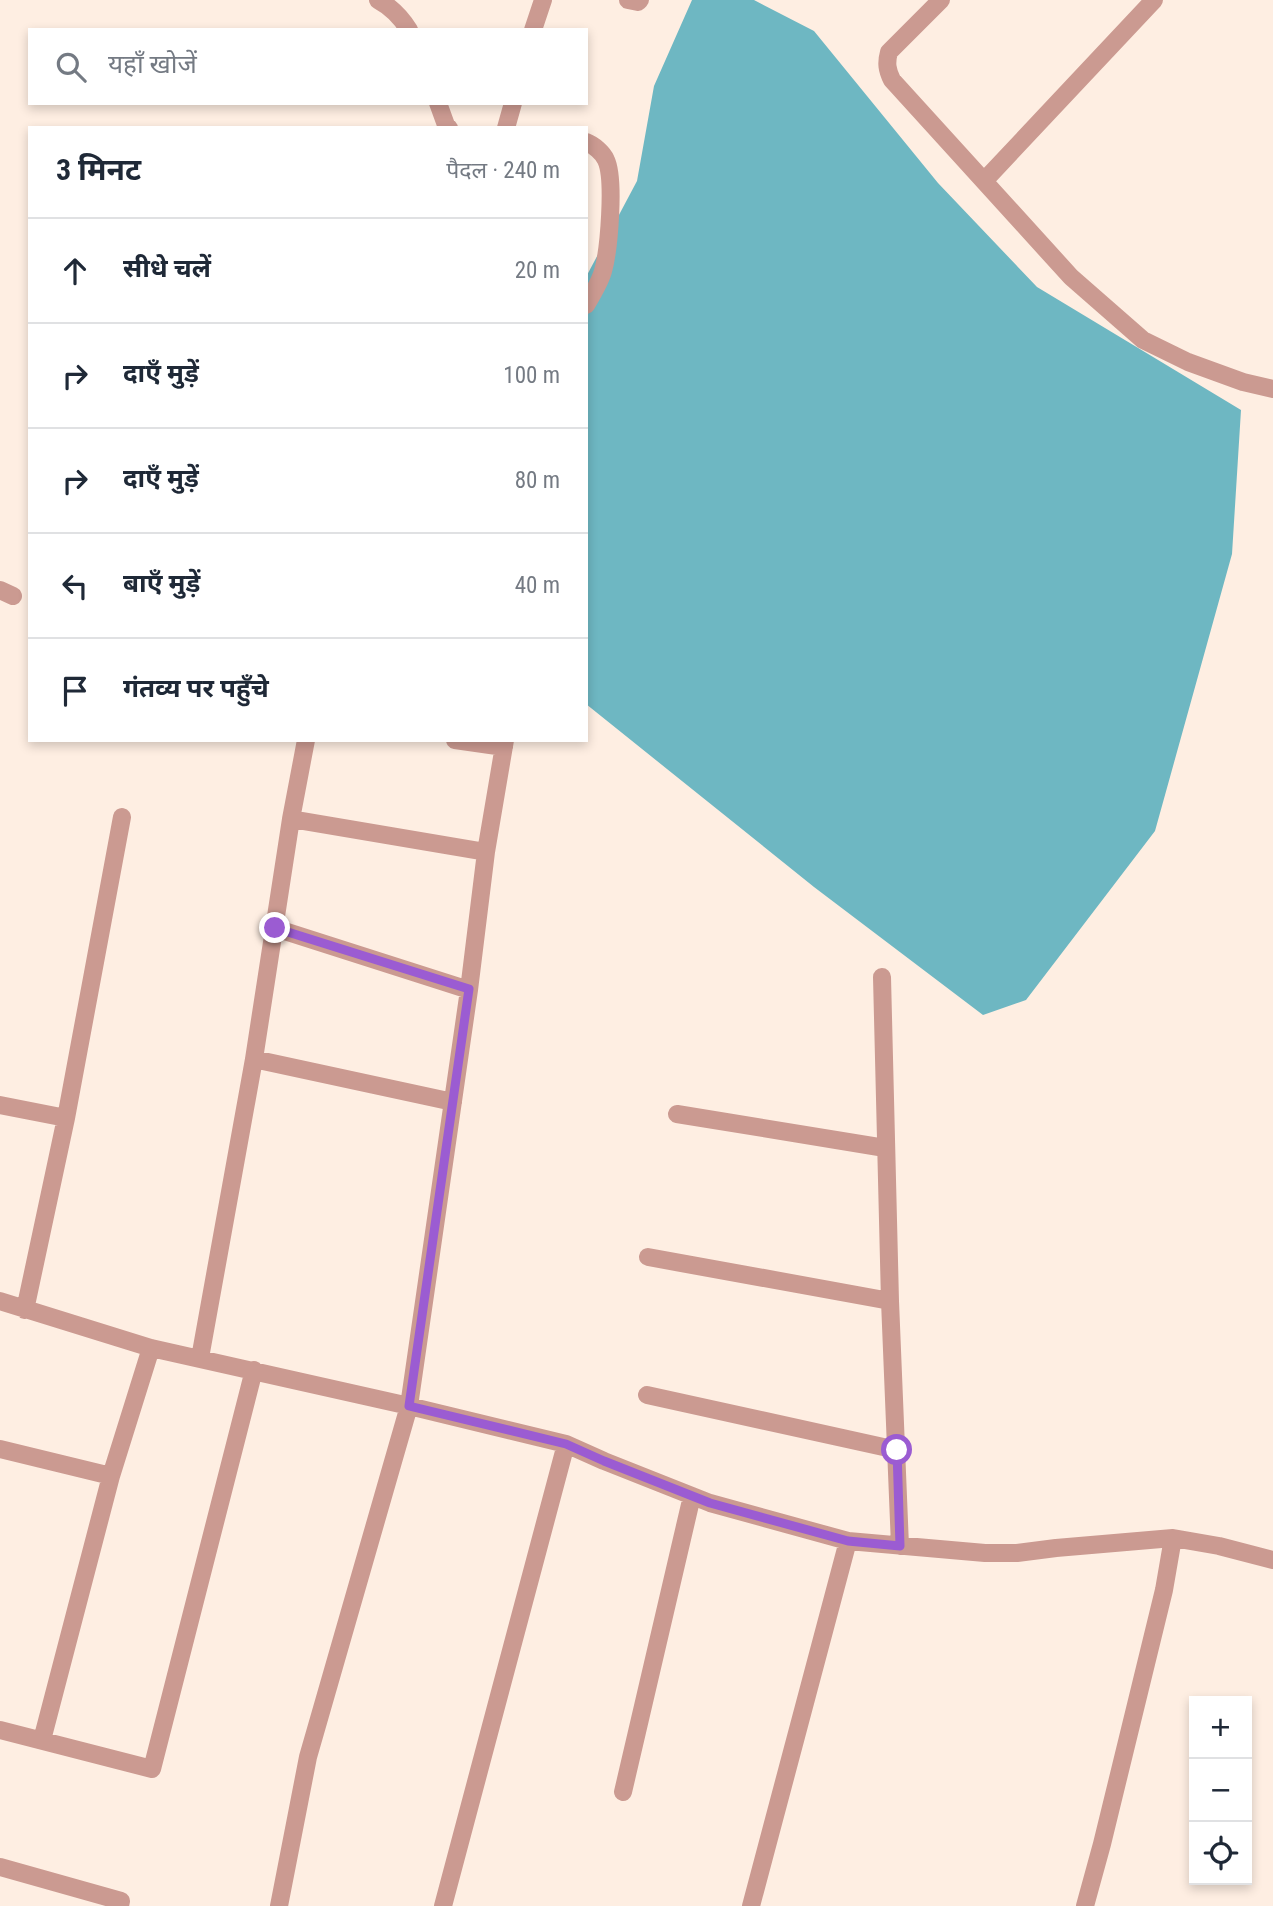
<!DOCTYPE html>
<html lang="hi">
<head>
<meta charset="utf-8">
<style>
	:root { --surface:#fff; --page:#f6f6f7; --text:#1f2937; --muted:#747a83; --line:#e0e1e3 }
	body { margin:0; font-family:"Roboto Condensed","Noto Sans Devanagari",sans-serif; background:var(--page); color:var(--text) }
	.controls { position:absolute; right:21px; bottom:21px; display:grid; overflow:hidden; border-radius:0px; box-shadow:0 4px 10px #0003 }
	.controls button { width:63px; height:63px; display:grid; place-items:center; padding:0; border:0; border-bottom:2px solid var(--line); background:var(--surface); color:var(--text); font:35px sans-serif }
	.stop { position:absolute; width:21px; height:21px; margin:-16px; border:5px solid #9b5cd2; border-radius:50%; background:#fff }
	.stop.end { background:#9b5cd2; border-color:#fff; box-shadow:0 2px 7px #0008 }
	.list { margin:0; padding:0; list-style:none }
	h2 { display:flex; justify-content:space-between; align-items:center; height:91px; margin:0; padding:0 28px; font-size:30px }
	h2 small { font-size:23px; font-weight:400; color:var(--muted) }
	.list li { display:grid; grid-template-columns:46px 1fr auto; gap:21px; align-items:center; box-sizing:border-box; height:105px; padding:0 28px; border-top:2px solid var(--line) }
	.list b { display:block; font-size:26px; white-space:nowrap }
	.list em { font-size:23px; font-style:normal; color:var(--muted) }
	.icon { flex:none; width:38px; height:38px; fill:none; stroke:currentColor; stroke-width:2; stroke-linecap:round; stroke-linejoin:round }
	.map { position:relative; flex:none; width:1273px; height:1906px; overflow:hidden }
	.search { position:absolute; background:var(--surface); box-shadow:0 4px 10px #0003; left:28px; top:28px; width:560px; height:77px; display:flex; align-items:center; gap:18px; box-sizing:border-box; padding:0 24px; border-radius:0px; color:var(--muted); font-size:26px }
	.panel { position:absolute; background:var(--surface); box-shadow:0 4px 10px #0003; left:28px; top:126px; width:560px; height:616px; border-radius:0px }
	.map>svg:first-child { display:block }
	.water { fill:#6eb7c2 }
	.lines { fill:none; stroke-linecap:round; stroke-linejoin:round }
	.minor { stroke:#cb9a91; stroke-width:18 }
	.route { stroke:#9b5cd2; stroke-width:9 }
</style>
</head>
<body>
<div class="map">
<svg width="1273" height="1906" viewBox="0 0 1273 1906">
	<rect width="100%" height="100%" fill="#feeee2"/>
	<path class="water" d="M 692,0 L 754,0 L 814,31 L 938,183 L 1037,287 L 1241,410 L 1232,554 L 1155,831 L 1026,1000 L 983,1015 L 814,887 L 586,704 L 586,277 L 637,181 L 654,86 Z"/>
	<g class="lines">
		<path class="minor" d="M 378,0 C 391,7 401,17 409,30
			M 628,0 L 638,2 L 640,0
			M 941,0 L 889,52 C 886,63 887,70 892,80 L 1071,277 L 1143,340 L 1188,362 L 1243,382 L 1273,389
			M 533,30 L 543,0
			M 438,103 L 446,125 L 449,128
			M 506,128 L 513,103
			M 586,142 C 594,145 603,153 606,160 C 615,179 609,250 603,271 C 600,282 592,295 586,305
			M 984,181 L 1154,0
			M 0,590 L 13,596
			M 455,740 L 504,747
			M 291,819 L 486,852
			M 275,928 L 469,990
			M 882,977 L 890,1301 L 900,1546
			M 254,1059 L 453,1102
			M 0,1105 L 66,1118
			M 677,1114 L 885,1148
			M 648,1257 L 890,1301
			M 0,1301 L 151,1348 L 409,1406 L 566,1444 L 604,1461 L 710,1503 L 848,1541 L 985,1553 L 1017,1553 L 1056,1548 L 1173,1538 L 1219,1546 L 1273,1560
			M 25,1310 L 66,1118 L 122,817
			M 200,1358 L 254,1059 L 291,819 L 306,740
			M 647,1395 L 897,1450
			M 0,1449 L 111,1476
			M 0,1730 L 152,1769 L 254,1370
			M 42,1740 L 111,1476 L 151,1348
			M 623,1792 L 692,1496
			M 0,1867 L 121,1901 L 120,1906
			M 279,1906 L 308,1757 L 409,1406 L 469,990 L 486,852 L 505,740
			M 443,1906 L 566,1444
			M 751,1906 L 848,1541
			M 1085,1906 L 1102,1844 L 1164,1590 L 1173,1538"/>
	</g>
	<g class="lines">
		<path class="route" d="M 275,928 L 469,989 L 409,1406 L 566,1444 L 604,1461 L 710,1503 L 848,1541 L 900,1546 L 897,1450"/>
	</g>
</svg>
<div class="controls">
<button>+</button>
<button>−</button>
<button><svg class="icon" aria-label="locate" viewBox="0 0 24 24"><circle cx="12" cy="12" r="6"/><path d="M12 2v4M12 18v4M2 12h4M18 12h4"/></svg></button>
</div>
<div class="stop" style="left:897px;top:1450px"></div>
<div class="stop end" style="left:275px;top:928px"></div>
<div class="search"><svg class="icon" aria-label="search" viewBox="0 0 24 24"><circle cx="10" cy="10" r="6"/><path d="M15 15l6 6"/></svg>यहाँ खोजें</div>
<section class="panel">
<h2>3 मिनट<small>पैदल · 240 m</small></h2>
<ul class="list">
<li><svg class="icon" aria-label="ahead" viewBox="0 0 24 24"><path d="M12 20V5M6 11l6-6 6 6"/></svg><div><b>सीधे चलें</b></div><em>20 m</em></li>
<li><svg class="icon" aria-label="right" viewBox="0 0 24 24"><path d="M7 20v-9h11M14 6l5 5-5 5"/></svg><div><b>दाएँ मुड़ें</b></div><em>100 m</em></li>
<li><svg class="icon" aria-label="right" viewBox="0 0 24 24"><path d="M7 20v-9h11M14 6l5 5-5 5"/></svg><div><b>दाएँ मुड़ें</b></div><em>80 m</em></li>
<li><svg class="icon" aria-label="left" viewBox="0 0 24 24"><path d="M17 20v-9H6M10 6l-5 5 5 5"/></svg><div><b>बाएँ मुड़ें</b></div><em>40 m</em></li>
<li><svg class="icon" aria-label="arrive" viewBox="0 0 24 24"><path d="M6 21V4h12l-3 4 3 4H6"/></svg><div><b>गंतव्य पर पहुँचे</b></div></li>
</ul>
</section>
</div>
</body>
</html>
